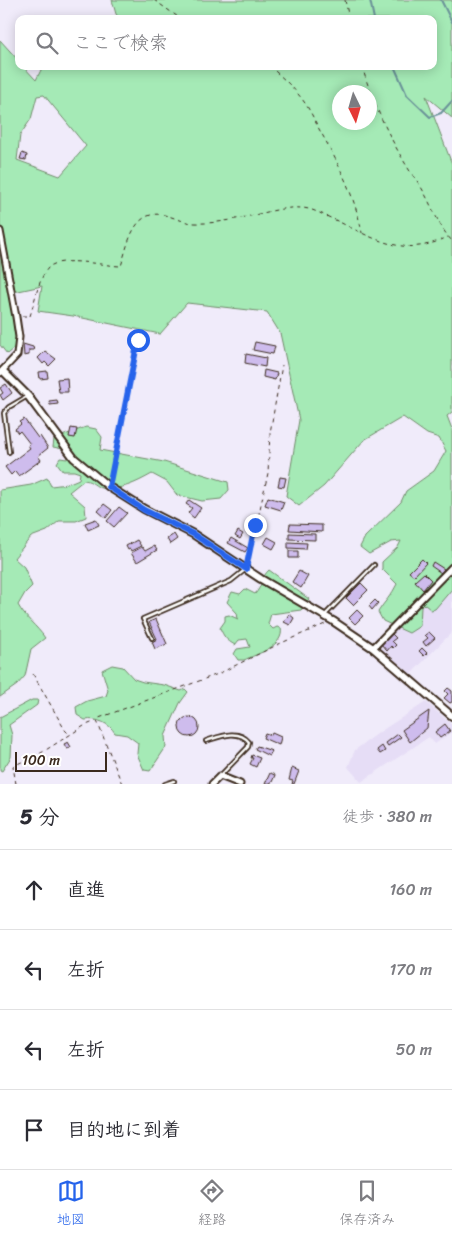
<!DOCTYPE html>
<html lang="ja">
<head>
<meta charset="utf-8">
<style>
	:root { --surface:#fff; --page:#f7f7f7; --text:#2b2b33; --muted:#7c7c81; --line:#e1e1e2; --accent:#2563eb }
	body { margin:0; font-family:Sriracha,"Klee One",sans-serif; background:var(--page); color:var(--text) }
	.compass { position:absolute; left:332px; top:85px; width:45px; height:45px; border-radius:50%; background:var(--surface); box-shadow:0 2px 12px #0003; rotate:175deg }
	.scale { position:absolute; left:15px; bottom:12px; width:92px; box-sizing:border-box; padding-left:5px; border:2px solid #3b2a1e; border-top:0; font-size:14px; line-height:18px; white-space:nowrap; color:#3b2a1e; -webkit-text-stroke:4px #fff; paint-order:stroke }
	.stop { position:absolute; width:15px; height:15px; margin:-11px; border:4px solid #2563eb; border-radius:50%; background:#fff }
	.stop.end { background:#2563eb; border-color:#fff; box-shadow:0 1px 5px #0008 }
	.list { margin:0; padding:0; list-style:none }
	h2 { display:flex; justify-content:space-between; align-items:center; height:65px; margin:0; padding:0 20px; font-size:21px }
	h2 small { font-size:16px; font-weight:400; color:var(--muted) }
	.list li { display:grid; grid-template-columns:32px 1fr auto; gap:15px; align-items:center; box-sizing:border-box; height:80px; padding:0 20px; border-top:1px solid var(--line) }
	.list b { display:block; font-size:19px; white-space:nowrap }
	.list em { font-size:16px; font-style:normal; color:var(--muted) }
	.icon { flex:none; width:28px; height:28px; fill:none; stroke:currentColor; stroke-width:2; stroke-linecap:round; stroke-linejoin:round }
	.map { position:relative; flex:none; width:452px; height:784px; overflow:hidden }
	.search { position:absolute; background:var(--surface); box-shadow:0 2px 12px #0003; left:15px; right:15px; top:15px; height:55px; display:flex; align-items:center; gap:12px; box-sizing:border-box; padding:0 18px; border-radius:10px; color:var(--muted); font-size:19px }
	.sheet { height:385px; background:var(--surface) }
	nav { display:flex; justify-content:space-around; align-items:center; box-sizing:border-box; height:70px; border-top:1px solid var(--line); background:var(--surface); font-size:14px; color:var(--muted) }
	nav a { display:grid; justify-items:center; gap:2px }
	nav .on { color:var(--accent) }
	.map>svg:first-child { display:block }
	.built { fill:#e6ddf6 }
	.green { fill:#a5eab6; stroke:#708a6a; fill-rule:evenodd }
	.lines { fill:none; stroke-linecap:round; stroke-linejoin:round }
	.stream { stroke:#6a9298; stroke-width:2 }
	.building { fill:#cebced; stroke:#3b2a1e }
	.service-casing { stroke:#3b2a1e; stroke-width:6 }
	.minor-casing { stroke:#3b2a1e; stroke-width:9 }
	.tertiary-casing { stroke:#3b2a1e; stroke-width:10 }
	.path { stroke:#3b2a1e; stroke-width:1; stroke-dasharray:4 4; stroke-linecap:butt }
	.service { stroke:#fff; stroke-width:2.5 }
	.minor { stroke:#fff; stroke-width:5 }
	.tertiary { stroke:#fff; stroke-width:6 }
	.route { stroke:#2563eb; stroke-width:6 }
</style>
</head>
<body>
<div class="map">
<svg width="452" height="784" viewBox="0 0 452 784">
	<rect width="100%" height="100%" fill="#f0ebfa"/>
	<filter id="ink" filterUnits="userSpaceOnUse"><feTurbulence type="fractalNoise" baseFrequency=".02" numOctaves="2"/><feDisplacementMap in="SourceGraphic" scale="10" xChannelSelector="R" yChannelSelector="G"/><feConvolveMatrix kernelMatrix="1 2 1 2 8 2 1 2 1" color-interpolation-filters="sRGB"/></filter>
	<g filter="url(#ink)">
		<path class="built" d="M 452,575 L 452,632 L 411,674 L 378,646 Z
			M 426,702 L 452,725 L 452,732 L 435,744 L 429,737 L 361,782 L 348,767 L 355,750 L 384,729 Z"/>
		<path class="green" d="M 112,0 L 452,0 L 452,118 L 426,96 L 452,164 L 452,412 L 447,416 L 452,429 L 452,589 L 435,609 L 431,610 L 424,604 L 421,607 L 420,626 L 409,633 L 383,621 L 378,612 C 384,602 392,595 397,584 L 382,569 L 382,562 L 398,547 L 401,541 L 391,542 L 369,554 L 360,547 L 365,537 L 401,502 L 406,491 L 434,471 L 446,451 L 439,438 L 427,434 L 403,417 L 364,440 L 324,486 L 299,506 L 286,496 L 299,420 L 280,333 L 267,312 L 187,303 L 160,334 L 73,316 L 38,311 L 42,286 L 9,293 L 16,339 L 14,348 L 7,354 L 0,345 L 0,40 L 19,61 L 19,66 L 23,66 L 36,80 L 43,66 L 433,66 L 433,19 L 120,19 L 116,14 ZM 340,92 L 370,92 L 370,122 L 340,122 ZM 44,95 L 86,146 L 60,176 L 17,160 L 20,135 L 31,119 L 37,96 Z
			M 86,427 L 96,429 L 102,437 L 100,450 L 164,462 L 228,482 L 229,490 L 221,499 L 202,501 L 177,495 L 167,482 L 152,474 C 136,483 120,491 102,488 C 95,487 93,481 84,480 L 69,492 L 85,506 L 86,517 L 76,521 L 59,521 L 47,531 L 31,537 L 14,558 L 24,567 L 32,586 L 25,593 L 18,605 C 25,618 37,626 45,638 L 31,649 L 25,676 L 17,685 L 0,697 L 0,490 L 31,485 L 47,478 L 51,486 L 67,484 L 79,479 L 80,473 L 74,471 L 63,471 L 57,463 L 60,458 L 67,459 L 73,451 L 53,447 L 54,439 Z
			M 269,570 L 309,599 L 301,610 L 271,614 L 268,624 L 273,629 L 277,627 L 281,628 C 285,646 257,654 244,660 L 238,660 L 234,654 L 237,649 L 250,647 L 247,639 L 239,640 L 235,645 C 226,640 224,637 220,628 L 225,621 L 225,616 L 229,615 L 238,619 L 237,613 L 227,602 L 232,592 L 240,594 L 245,589 L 255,594 C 262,587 261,577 269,570 Z
			M 112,665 L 123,667 L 134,679 L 143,682 L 164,685 L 181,691 L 185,689 L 188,692 L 180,703 L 165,736 L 166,747 L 150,771 L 144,770 L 137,754 L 138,743 L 127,735 L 115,733 C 109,723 97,718 85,720 L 77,715 L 76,707 L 87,701 L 106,696 L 108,690 L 102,670 Z
			M 32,700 L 38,700 L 37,705 L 9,725 L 12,735 L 11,757 L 2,771 L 0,770 L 0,717 Z"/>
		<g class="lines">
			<path class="stream" d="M 370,0 L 374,19
				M 441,0 L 452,22
				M 394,66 L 407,95 L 430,117 L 441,113 L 452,101"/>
		</g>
		<path class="building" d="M 22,153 L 27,155 L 26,160 L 20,159 Z
			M 255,342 L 275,346 L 273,354 L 253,350 Z
			M 23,344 L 33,347 L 34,350 L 29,350 L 29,355 L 24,356 Z
			M 45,351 L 56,359 L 49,366 L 45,362 L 43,364 L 38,358 Z
			M 246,354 L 266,358 L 265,367 L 245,363 Z
			M 264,370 L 277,373 L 275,380 L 263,377 Z
			M 47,371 L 48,378 L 40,379 L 39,372 Z
			M 67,378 L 68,392 L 59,392 L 57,379 Z
			M 6,384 L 12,393 L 3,400 L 0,395 L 3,393 L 0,388 Z
			M 57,400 L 58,404 L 50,405 L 49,401 Z
			M 24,419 L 38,438 L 40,436 L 48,448 L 38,456 L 41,460 L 19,476 L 15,471 L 11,475 L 5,467 L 30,448 L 28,445 L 30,444 L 20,431 L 18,433 L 15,429 L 21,424 L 19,422 Z
			M 71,428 L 77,429 L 75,438 L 69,437 Z
			M 280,477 L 286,478 L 284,487 L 278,486 Z
			M 268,497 L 284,502 L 281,510 L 265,505 Z
			M 189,500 L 201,508 L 194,518 L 188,513 L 192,508 L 186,504 Z
			M 104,504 L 112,510 L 106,518 L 98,511 Z
			M 119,507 L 127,513 L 114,527 L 107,521 Z
			M 96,519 L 99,525 L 88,530 L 85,523 Z
			M 290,524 L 322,525 L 322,532 L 289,530 Z
			M 238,531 L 243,534 L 240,539 L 235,536 Z
			M 289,533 L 315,534 L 315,540 L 289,539 Z
			M 174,534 L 177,539 L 170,544 L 167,539 Z
			M 268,537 L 277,542 L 273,549 L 264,544 Z
			M 231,538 L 248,548 L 245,552 L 228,543 Z
			M 137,540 L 141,546 L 131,551 L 130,549 L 128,550 L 126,546 Z
			M 288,542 L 307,543 L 306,549 L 288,548 Z
			M 154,546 L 157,550 L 137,562 L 131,553 L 142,547 L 145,551 Z
			M 289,551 L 298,551 L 298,558 L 289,558 Z
			M 422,559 L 426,563 L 414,576 L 409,572 Z
			M 433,562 L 444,569 L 441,573 L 431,566 Z
			M 299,571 L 308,576 L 301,588 L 292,582 Z
			M 424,573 L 431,580 L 423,590 L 415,581 Z
			M 361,583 L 368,590 L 353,605 L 346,598 Z
			M 375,600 L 378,603 L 372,610 L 369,606 Z
			M 357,610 L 363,616 L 355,624 L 349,618 Z
			M 289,614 L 294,618 L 290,625 L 284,622 Z
			M 156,619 L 167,644 L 155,649 L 152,642 L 157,639 L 149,622 Z
			M 429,632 L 435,638 L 426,646 L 423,642 L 428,638 L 425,635 Z
			M 391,633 L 396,638 L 392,641 L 396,645 L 393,648 L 391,646 L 387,651 L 381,644 Z
			M 422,648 L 427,653 L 424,656 L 419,651 Z
			M 448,688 L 452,691 L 452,702 L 450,703 L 444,698 L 448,694 L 445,691 Z
			M 429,711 L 427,728 L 410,742 L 402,730 Z
			M179 727a10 10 0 1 1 20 0a10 10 0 1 1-20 0Z
			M 445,724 L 450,731 L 440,738 L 435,732 Z
			M 265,733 L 271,735 L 272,733 L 281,737 L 279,745 L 263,738 Z
			M 398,734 L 401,737 L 388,746 L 386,743 Z
			M 68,742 L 71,747 L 67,749 L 64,744 Z
			M 257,746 L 272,751 L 269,756 L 255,749 Z
			M 382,746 L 385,751 L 380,754 L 377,750 Z
			M 252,755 L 260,758 L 256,767 L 250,764 L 253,758 L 251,758 Z
			M 292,768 L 299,771 L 294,784 L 292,784 L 293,781 L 289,780 Z
			M 270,773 L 275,775 L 272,782 L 265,784 Z"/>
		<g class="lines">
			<g class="service-casing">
				<path id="service" d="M 9,452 L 4,413 L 9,407 L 26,397
					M 325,615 L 374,565
					M 152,638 L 143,619 L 231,581 L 246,569
					M 206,741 C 219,737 238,728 249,742 L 248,747 L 220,776
					M 165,784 L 174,781"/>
			</g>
			<g class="minor-casing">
				<path id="minor" d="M 0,231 L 16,317 L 19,337 L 17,355 L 0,373
					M 373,648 L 452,567
					M 212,784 L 220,776 L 240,784"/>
			</g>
			<g class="tertiary-casing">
				<path id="tertiary" d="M 3,371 L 28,396 L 74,458 L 109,487 L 144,509 L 193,534 L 261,579 L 333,621 L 373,648 L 452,716"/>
			</g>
			<path class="path" d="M 154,0 L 181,19
				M 345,0 L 349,19
				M 269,66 C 281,76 293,87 302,99 C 309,108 314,119 319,129 C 338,162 355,196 362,233
				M 362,66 C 372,102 389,137 408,168 C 412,175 417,180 421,187 C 432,205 438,226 452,241
				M 22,316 L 30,316 C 35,301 38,280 48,268 C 59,255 105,266 121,266 C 126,251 130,227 144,218 C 161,207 178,223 195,223 C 218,224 241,218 263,213 C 275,210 289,207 301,208 C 312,208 323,215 333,219 C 359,231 389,250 419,246 C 429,245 439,241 448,237
				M 110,481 L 138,340
				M 248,563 L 268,473 L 270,433 L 282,365
				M 33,674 L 65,730 L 70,735
				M 16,784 L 13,766 L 41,753 L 84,726 L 96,721
				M 122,784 L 97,721 L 99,718 L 218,674 L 279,644 L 325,624"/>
			<use href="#service" class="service"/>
			<use href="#minor" class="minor"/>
			<use href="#tertiary" class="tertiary"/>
		</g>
	</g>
	<g class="lines" filter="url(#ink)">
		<path class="route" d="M 138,340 L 109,487 L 144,510 L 193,534 L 246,569 L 255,525"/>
	</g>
</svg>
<svg class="compass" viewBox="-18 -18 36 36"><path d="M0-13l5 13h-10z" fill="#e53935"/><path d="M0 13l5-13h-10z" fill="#7c7c81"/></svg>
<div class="scale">100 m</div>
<div class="stop" style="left:138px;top:340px"></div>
<div class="stop end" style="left:255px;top:525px"></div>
<div class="search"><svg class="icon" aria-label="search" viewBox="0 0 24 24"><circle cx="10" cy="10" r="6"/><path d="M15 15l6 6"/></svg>ここで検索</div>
</div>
<section class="sheet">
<h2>5 分<small>徒歩 · 380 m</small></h2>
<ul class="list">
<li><svg class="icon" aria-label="ahead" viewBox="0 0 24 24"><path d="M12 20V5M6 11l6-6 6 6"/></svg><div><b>直進</b></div><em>160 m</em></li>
<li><svg class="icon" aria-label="left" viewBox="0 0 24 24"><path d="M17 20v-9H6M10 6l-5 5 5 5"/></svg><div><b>左折</b></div><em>170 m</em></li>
<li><svg class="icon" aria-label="left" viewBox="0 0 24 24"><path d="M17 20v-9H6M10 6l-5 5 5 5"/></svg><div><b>左折</b></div><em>50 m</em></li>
<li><svg class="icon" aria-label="arrive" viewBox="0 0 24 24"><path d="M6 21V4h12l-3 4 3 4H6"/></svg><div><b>目的地に到着</b></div></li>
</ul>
</section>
<nav>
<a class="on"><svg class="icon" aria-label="map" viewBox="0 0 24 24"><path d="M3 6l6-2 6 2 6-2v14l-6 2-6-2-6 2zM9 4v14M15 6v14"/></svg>地図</a>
<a><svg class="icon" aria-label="directions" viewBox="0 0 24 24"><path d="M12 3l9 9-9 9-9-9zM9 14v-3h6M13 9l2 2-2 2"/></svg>経路</a>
<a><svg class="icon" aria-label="saved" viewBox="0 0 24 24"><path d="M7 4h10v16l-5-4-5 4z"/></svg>保存済み</a>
</nav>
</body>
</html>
